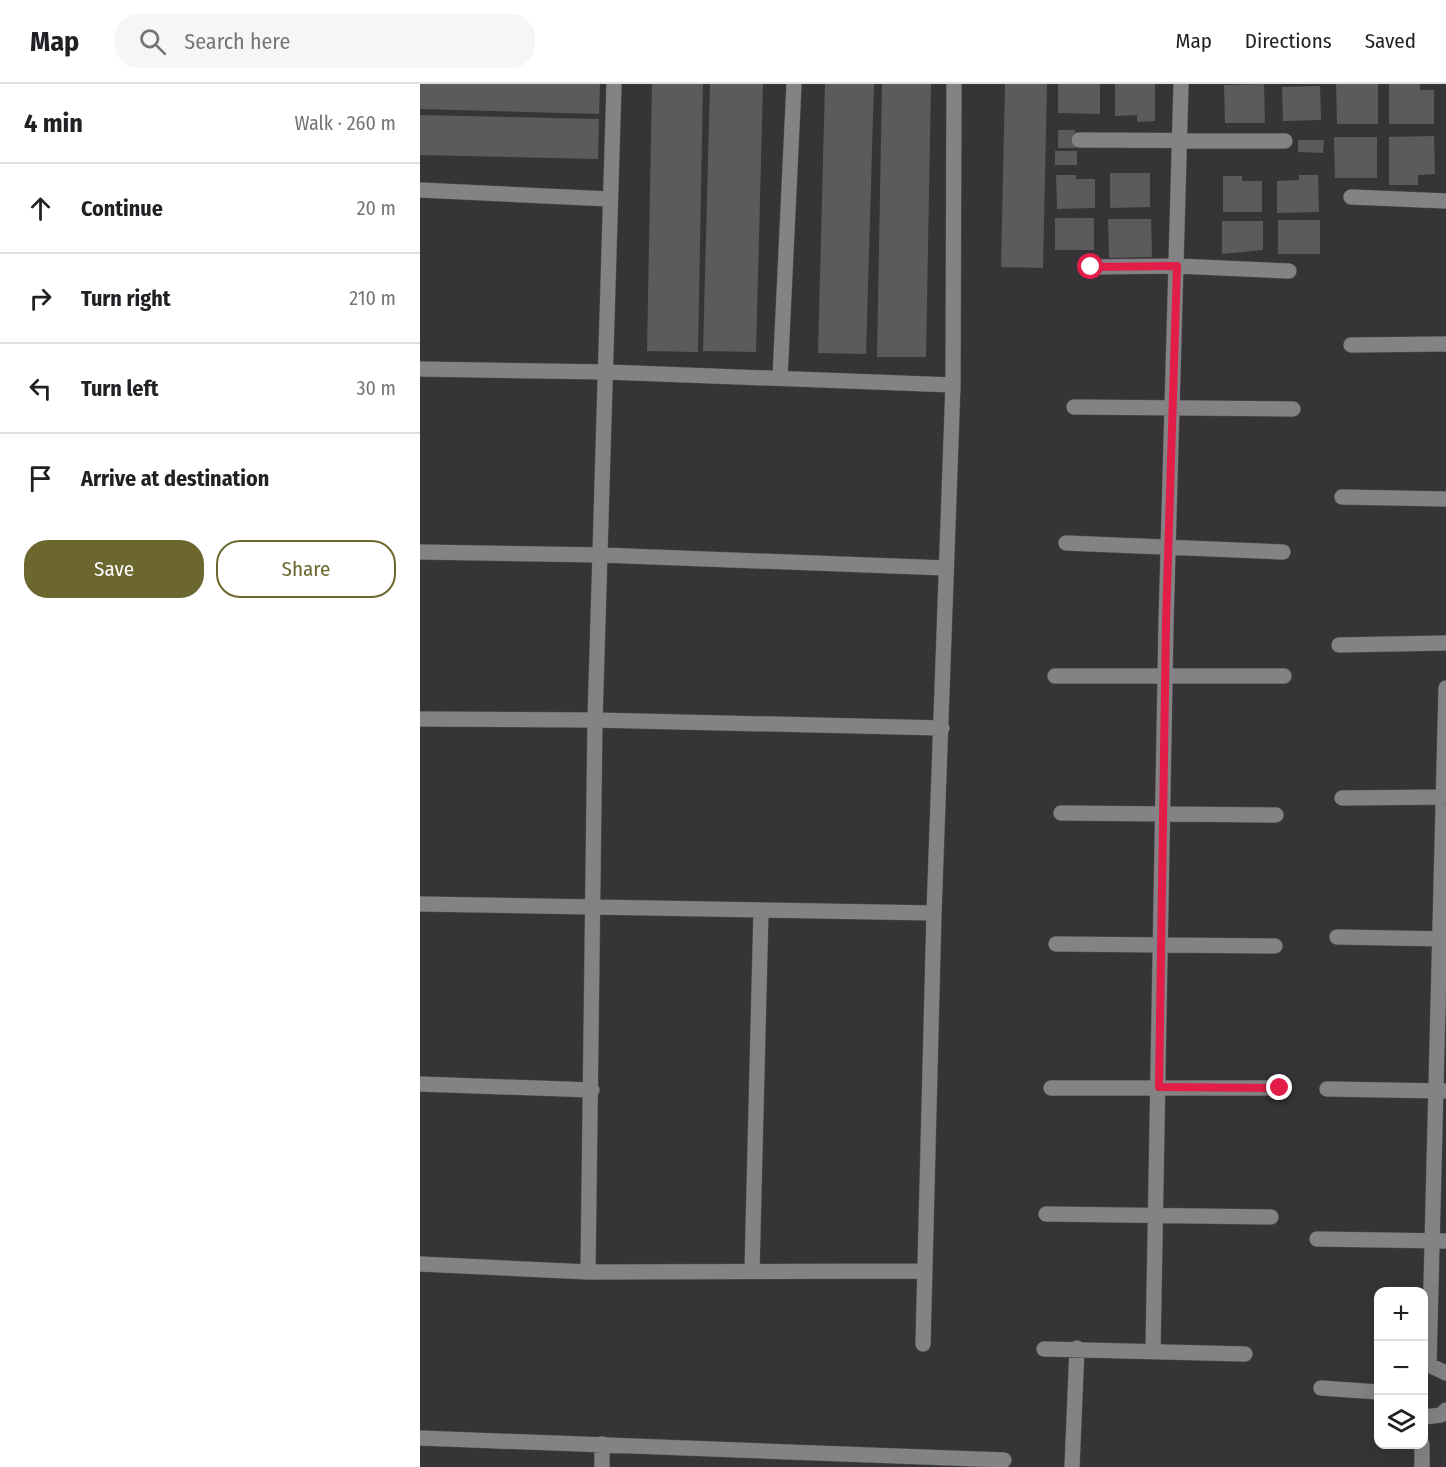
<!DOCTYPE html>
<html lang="en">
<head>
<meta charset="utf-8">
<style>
	:root { --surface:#fff; --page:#f6f6f6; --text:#202124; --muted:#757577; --line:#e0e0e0; --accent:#6b672f }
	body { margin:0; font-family:"Fira Sans Condensed",sans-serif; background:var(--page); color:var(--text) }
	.controls { position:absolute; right:18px; bottom:18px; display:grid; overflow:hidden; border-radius:12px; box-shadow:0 6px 24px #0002 }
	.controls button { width:54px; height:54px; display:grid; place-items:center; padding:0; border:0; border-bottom:2px solid var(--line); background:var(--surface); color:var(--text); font:30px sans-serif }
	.stop { position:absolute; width:18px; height:18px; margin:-14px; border:4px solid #e11d48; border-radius:50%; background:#fff }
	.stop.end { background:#e11d48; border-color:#fff; box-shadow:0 2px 6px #0008 }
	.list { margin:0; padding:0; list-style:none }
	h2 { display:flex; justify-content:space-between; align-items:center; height:78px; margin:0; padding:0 24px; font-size:26px }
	h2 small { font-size:20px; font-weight:400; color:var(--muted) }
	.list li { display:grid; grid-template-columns:39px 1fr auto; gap:18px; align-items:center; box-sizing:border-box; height:90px; padding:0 24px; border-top:2px solid var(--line) }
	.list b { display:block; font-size:22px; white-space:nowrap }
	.list em { font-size:20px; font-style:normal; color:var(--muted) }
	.actions { display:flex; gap:12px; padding:18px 24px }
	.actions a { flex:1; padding:14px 0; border:2px solid var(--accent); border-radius:24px; text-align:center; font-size:21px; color:var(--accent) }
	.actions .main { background:var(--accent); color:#fff }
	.icon { flex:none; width:33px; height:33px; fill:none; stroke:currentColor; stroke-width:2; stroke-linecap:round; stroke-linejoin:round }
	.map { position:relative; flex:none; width:1026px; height:1383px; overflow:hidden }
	header { display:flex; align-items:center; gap:36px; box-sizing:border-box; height:84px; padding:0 30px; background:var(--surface); border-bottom:2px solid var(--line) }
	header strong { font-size:28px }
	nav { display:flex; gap:33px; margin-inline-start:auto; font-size:21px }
	.search { width:420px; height:54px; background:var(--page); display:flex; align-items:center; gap:15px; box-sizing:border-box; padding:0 21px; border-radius:24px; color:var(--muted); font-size:22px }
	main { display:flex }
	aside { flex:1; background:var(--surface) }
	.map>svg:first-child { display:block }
	.building { fill:#5d5a5e }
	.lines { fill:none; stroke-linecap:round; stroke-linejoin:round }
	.minor-casing { stroke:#525053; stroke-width:16 }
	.minor { stroke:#848285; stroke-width:15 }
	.route { stroke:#e11d48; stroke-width:8 }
</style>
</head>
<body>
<header>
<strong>Map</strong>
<div class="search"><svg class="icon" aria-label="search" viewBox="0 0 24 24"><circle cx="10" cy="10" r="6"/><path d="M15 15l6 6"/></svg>Search here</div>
<nav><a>Map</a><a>Directions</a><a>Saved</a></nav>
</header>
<main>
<aside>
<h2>4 min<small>Walk · 260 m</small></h2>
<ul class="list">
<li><svg class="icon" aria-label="ahead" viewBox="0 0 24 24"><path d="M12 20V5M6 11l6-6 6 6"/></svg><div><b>Continue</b></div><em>20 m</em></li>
<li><svg class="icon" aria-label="right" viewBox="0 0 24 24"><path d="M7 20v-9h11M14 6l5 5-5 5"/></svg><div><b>Turn right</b></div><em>210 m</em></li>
<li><svg class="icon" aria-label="left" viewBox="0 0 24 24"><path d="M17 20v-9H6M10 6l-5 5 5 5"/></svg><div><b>Turn left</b></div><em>30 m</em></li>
<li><svg class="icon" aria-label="arrive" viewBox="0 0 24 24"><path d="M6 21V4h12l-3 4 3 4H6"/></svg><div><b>Arrive at destination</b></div></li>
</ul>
<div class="actions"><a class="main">Save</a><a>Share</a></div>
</aside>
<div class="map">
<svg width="1026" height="1383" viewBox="0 0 1026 1383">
	<rect width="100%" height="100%" fill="#363437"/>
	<path class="building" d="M 0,0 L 180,0 L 179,30 L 0,25 Z
		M 232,0 L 283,0 L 278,268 L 227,267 Z
		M 290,0 L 343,0 L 336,268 L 283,267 Z
		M 405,0 L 454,0 L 446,270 L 398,269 Z
		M 462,0 L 511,0 L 506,273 L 457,273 Z
		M 585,0 L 627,0 L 623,184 L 581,183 Z
		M 638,0 L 680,0 L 680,30 L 638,29 Z
		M 695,0 L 735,0 L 735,37 L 717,38 L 717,31 L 695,32 Z
		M 844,0 L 845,39 L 805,39 L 804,1 Z
		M 916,0 L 958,0 L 958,40 L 917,40 Z
		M 969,0 L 1000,0 L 1000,6 L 1014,6 L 1014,40 L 969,40 Z
		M 900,2 L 901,36 L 863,37 L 862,3 Z
		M 0,31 L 179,35 L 178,75 L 0,71 Z
		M 638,46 L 655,46 L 655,64 L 638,64 Z
		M 1014,52 L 1015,90 L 998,91 L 998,101 L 969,101 L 969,53 Z
		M 914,53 L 957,53 L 957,94 L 915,94 Z
		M 878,56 L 904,56 L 903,69 L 878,68 Z
		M 635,67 L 657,67 L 657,81 L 635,81 Z
		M 690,89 L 730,89 L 730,123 L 690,124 Z
		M 636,91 L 656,91 L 656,95 L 675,95 L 675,124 L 637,125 Z
		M 879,91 L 898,91 L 899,128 L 857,129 L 857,97 L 879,96 Z
		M 803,92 L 822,92 L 822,97 L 842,97 L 842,128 L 803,128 Z
		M 635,134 L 674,134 L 674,166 L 635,166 Z
		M 688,135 L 731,135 L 732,173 L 689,174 Z
		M 858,136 L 900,136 L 900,170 L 858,170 Z
		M 802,137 L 843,137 L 843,166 L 802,170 Z"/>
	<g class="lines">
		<g class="minor-casing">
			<path id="minor" d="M 659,56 L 865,57
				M 0,106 L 189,115
				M 931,113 L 1026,117
				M 671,183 L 757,182 L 869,187
				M 931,261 L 1026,260
				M 0,285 L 187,288 L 533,301
				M 360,294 L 374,0
				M 654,323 L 873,325
				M 922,413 L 1026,415
				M 646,459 L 863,468
				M 0,468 L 181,471 L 526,484
				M 919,561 L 1026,559
				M 635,592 L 864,592
				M 0,635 L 175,636 L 522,644
				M 922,714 L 1026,713
				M 641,729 L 856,731
				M 0,820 L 514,829
				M 917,853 L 1026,855
				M 636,860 L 855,862
				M 0,1000 L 172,1006
				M 631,1004 L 860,1004
				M 907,1005 L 1024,1007
				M 626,1130 L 851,1133
				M 897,1155 L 1026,1157
				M 0,1180 L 168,1188 L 504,1187
				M 332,1187 L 341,826
				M 168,1188 L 175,636 L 194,0
				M 503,1260 L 514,829 L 533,301 L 534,0
				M 624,1265 L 825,1270
				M 733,1267 L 746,539 L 761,0
				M 1009,1281 L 1026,604
				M 1004,1282 L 1009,1281 L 1026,1289
				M 901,1304 L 958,1308
				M 1004,1333 L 1021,1331 L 1026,1326
				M 0,1354 L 584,1376
				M 182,1383 L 182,1360
				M 652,1383 L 657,1264
				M 1002,1383 L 1002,1360"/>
		</g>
		<use href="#minor" class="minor"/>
	</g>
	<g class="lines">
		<path class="route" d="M 671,183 L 757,182 L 746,539 L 739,1003 L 860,1004"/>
	</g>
</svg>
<div class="controls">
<button>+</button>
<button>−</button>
<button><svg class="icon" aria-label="layers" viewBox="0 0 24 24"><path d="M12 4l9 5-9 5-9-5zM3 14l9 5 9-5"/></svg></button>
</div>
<div class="stop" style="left:671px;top:183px"></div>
<div class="stop end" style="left:860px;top:1004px"></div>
</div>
</main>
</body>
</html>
